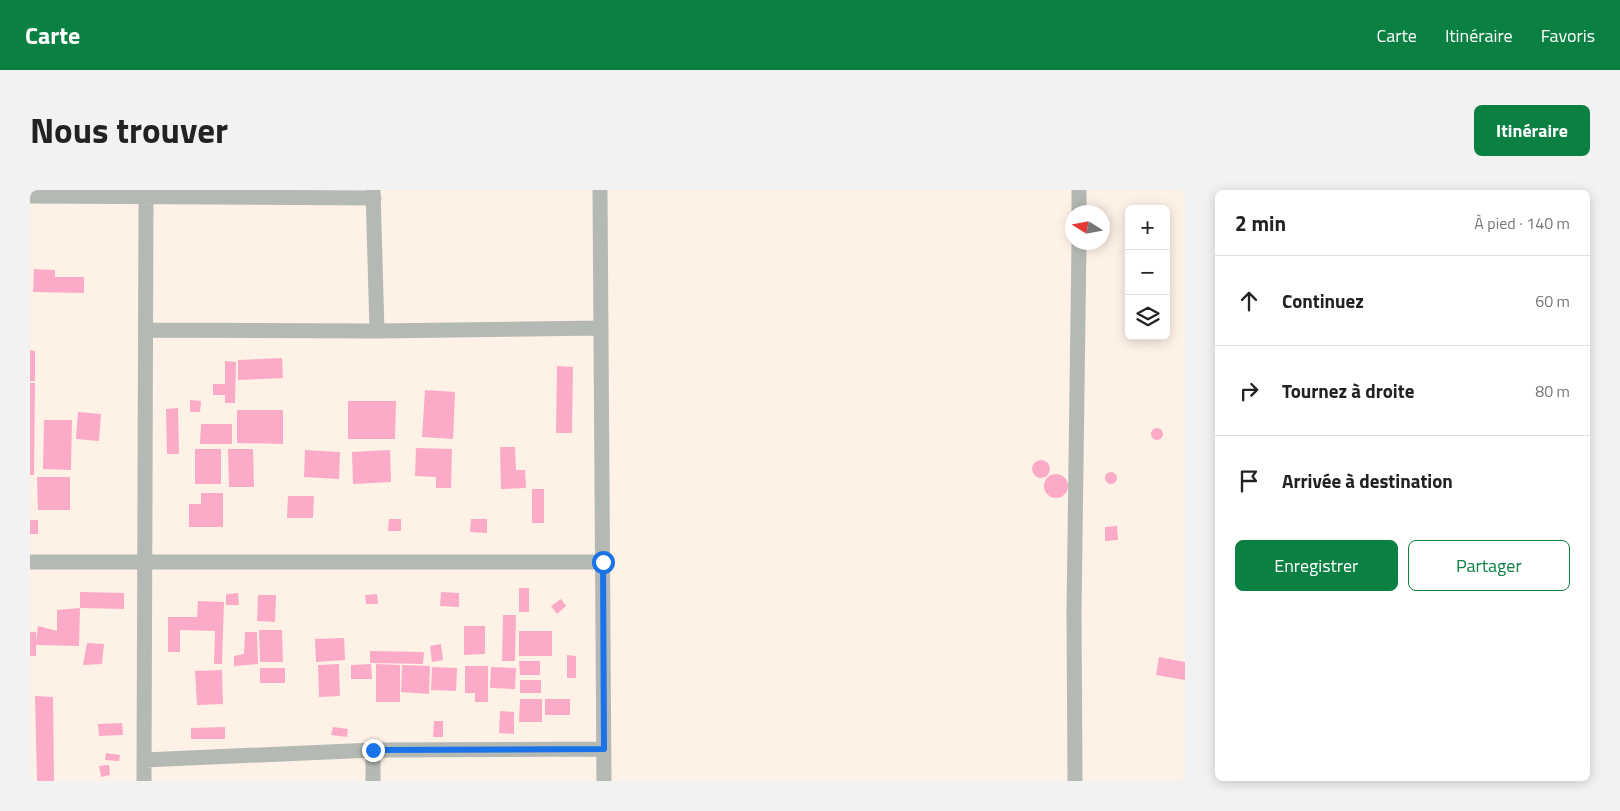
<!DOCTYPE html>
<html lang="fr">
<head>
<meta charset="utf-8">
<style>
	:root { --surface:#fff; --page:#f2f2f2; --text:#222; --muted:#767676; --line:#e0e0e0; --accent:#0b8043 }
	body { margin:0; font-family:"Titillium Web",sans-serif; background:var(--page); color:var(--text) }
	.controls { position:absolute; right:15px; top:15px; display:grid; overflow:hidden; border-radius:8px; box-shadow:0 2px 12px #0003 }
	.controls button { width:45px; height:45px; display:grid; place-items:center; padding:0; border:0; border-bottom:1px solid var(--line); background:var(--surface); color:var(--text); font:25px sans-serif }
	.compass { position:absolute; left:1035px; top:15px; width:45px; height:45px; border-radius:50%; background:var(--surface); box-shadow:0 2px 12px #0003; rotate:281deg }
	.stop { position:absolute; width:15px; height:15px; margin:-11px; border:4px solid #1a73e8; border-radius:50%; background:#fff }
	.stop.end { background:#1a73e8; border-color:#fff; box-shadow:0 1px 5px #0008 }
	.list { margin:0; padding:0; list-style:none }
	h2 { display:flex; justify-content:space-between; align-items:center; height:65px; margin:0; padding:0 20px; font-size:21px }
	h2 small { font-size:16px; font-weight:400; color:var(--muted) }
	.list li { display:grid; grid-template-columns:32px 1fr auto; gap:15px; align-items:center; box-sizing:border-box; height:90px; padding:0 20px; border-top:1px solid var(--line) }
	.list b { display:block; font-size:19px; white-space:nowrap }
	.list em { font-size:16px; font-style:normal; color:var(--muted) }
	.actions { display:flex; gap:10px; padding:15px 20px }
	.actions a { flex:1; padding:11px 0; border:1px solid var(--accent); border-radius:8px; text-align:center; font-size:18px; color:var(--accent) }
	.actions .main { background:var(--accent); color:#fff }
	.icon { flex:none; width:28px; height:28px; fill:none; stroke:currentColor; stroke-width:2; stroke-linecap:round; stroke-linejoin:round }
	.map { position:relative; flex:none; width:1155px; height:591px; overflow:hidden; border-radius:8px }
	header { display:flex; align-items:center; gap:30px; box-sizing:border-box; height:70px; padding:0 25px; background:var(--accent); color:#fff }
	header strong { font-size:24px }
	nav { display:flex; gap:28px; margin-inline-start:auto; font-size:18px }
	.intro { display:flex; align-items:center; justify-content:space-between; box-sizing:border-box; height:120px; padding:0 30px }
	h1 { margin:0; font-size:35px }
	.button { padding:12px 22px; border-radius:8px; background:var(--accent); color:#fff; font-size:18px; font-weight:700 }
	main { display:flex; gap:30px; padding:0 30px }
	aside { flex:1; background:var(--surface); border-radius:8px; box-shadow:0 2px 12px #0003 }
	.map>svg:first-child { display:block }
	.building { fill:#fbabc8 }
	.lines { fill:none; stroke-linecap:round; stroke-linejoin:round }
	.minor { stroke:#b4b9b4; stroke-width:15 }
	.route { stroke:#1a73e8; stroke-width:6 }
</style>
</head>
<body>
<header>
<strong>Carte</strong>
<nav><a>Carte</a><a>Itinéraire</a><a>Favoris</a></nav>
</header>
<div class="intro"><h1>Nous trouver</h1><a class="button">Itinéraire</a></div>
<main>
<div class="map">
<svg width="1155" height="591" viewBox="0 0 1155 591">
	<rect width="100%" height="100%" fill="#fef1e6"/>
	<path class="building" d="M 4,79 L 25,80 L 25,87 L 54,87 L 54,103 L 3,102 Z
		M 0,160 L 5,161 L 5,191 L 0,191 Z
		M 252,168 L 253,188 L 208,190 L 208,170 Z
		M 195,171 L 206,172 L 205,213 L 195,213 L 195,205 L 183,205 L 183,194 L 195,194 Z
		M 527,176 L 543,177 L 542,243 L 526,243 Z
		M 0,193 L 5,193 L 4,285 L 0,285 Z
		M 395,200 L 425,202 L 423,249 L 392,247 Z
		M 160,210 L 171,211 L 170,222 L 160,222 Z
		M 318,211 L 366,211 L 365,249 L 318,249 Z
		M 148,218 L 149,264 L 137,264 L 136,219 Z
		M 207,220 L 253,220 L 253,254 L 207,253 Z
		M 48,222 L 71,224 L 69,251 L 46,249 Z
		M 14,230 L 42,230 L 41,280 L 13,279 Z
		M 171,234 L 202,234 L 202,254 L 170,254 Z
		M1121 244a6 6 0 1 1 12 0a6 6 0 1 1-12 0Z
		M 470,257 L 485,257 L 486,280 L 495,280 L 496,298 L 471,299 Z
		M 386,258 L 422,259 L 421,298 L 406,298 L 406,287 L 385,286 Z
		M 165,259 L 191,259 L 191,294 L 165,294 Z
		M 198,259 L 223,259 L 224,297 L 199,297 Z
		M 275,260 L 310,262 L 309,289 L 274,287 Z
		M 360,260 L 361,292 L 323,294 L 322,262 Z
		M1002 279a9 9 0 1 1 18 0a9 9 0 1 1-18 0Z
		M1075 288a6 6 0 1 1 12 0a6 6 0 1 1-12 0Z
		M1014 296a12 12 0 1 1 24 0a12 12 0 1 1-24 0Z
		M 7,287 L 40,287 L 40,320 L 8,320 Z
		M 502,299 L 514,299 L 514,333 L 502,333 Z
		M 171,303 L 193,303 L 193,337 L 159,337 L 159,314 L 171,314 Z
		M 258,306 L 284,306 L 283,328 L 257,328 Z
		M 359,329 L 371,329 L 371,341 L 358,341 Z
		M 441,329 L 457,329 L 457,343 L 440,342 Z
		M 0,330 L 8,330 L 8,344 L 0,344 Z
		M 1087,336 L 1088,350 L 1075,351 L 1075,337 Z
		M 489,398 L 499,398 L 499,422 L 489,422 Z
		M 50,402 L 94,403 L 94,419 L 50,418 Z
		M 411,402 L 429,403 L 429,417 L 410,416 Z
		M 208,403 L 209,415 L 196,415 L 196,404 Z
		M 347,404 L 348,414 L 336,414 L 335,405 Z
		M 228,405 L 246,405 L 245,432 L 227,431 Z
		M 531,409 L 536,416 L 527,424 L 521,416 Z
		M 168,411 L 194,412 L 192,474 L 184,474 L 185,441 L 150,440 L 150,462 L 138,462 L 138,427 L 167,427 Z
		M 50,418 L 49,456 L 6,455 L 6,466 L 0,466 L 0,442 L 6,442 L 6,453 L 8,436 L 27,441 L 27,420 Z
		M 473,425 L 486,425 L 485,471 L 472,471 Z
		M 434,436 L 455,436 L 455,464 L 434,465 Z
		M 229,440 L 252,440 L 253,472 L 230,472 Z
		M 489,441 L 522,441 L 522,466 L 489,466 Z
		M 215,442 L 227,442 L 228,474 L 204,476 L 204,466 L 214,464 Z
		M 314,448 L 315,470 L 286,472 L 285,449 Z
		M 57,453 L 74,454 L 72,474 L 53,475 Z
		M 411,454 L 413,470 L 402,472 L 400,456 Z
		M 340,461 L 394,462 L 393,474 L 340,473 Z
		M 537,465 L 546,466 L 546,488 L 537,488 Z
		M 1129,467 L 1155,472 L 1155,490 L 1126,485 Z
		M 489,471 L 510,471 L 510,485 L 490,485 Z
		M 309,474 L 310,506 L 289,507 L 288,475 Z
		M 341,474 L 342,489 L 321,489 L 321,475 Z
		M 346,474 L 370,475 L 370,512 L 346,512 Z
		M 372,475 L 400,476 L 399,504 L 371,502 Z
		M 435,476 L 458,476 L 458,512 L 445,512 L 445,503 L 435,503 Z
		M 402,477 L 427,478 L 426,501 L 401,500 Z
		M 461,477 L 486,478 L 485,499 L 460,498 Z
		M 230,478 L 255,478 L 255,493 L 230,493 Z
		M 192,480 L 193,514 L 167,515 L 165,481 Z
		M 490,490 L 511,490 L 511,503 L 490,503 Z
		M 5,506 L 23,507 L 24,591 L 7,591 Z
		M 490,509 L 512,509 L 512,532 L 489,532 Z
		M 515,509 L 540,509 L 540,525 L 515,525 Z
		M 470,521 L 484,522 L 484,544 L 469,543 Z
		M 404,531 L 413,531 L 413,547 L 403,547 Z
		M 92,533 L 93,545 L 69,546 L 68,534 Z
		M 195,537 L 195,549 L 161,549 L 161,538 Z
		M 303,537 L 318,539 L 317,547 L 301,545 Z
		M 76,563 L 90,565 L 89,571 L 75,570 Z
		M 79,575 L 80,585 L 71,587 L 69,576 Z"/>
	<g class="lines">
		<path class="minor" d="M 343,0 L 347,141
			M 570,0 L 574,591
			M 0,6 L 344,8
			M 1049,22 L 1049,0
			M 116,140 L 347,141 L 571,138
			M 0,372 L 573,372
			M 114,570 L 343,560 L 574,559
			M 114,591 L 116,7
			M 343,591 L 343,560
			M 1045,591 L 1044,422 L 1049,52"/>
	</g>
	<g class="lines">
		<path class="route" d="M 343,560 L 574,559 L 573,372"/>
	</g>
</svg>
<div class="controls">
<button>+</button>
<button>−</button>
<button><svg class="icon" aria-label="layers" viewBox="0 0 24 24"><path d="M12 4l9 5-9 5-9-5zM3 14l9 5 9-5"/></svg></button>
</div>
<svg class="compass" viewBox="-18 -18 36 36"><path d="M0-13l5 13h-10z" fill="#e53935"/><path d="M0 13l5-13h-10z" fill="#767676"/></svg>
<div class="stop" style="left:573px;top:372px"></div>
<div class="stop end" style="left:343px;top:560px"></div>
</div>
<aside>
<h2>2 min<small>À pied · 140 m</small></h2>
<ul class="list">
<li><svg class="icon" aria-label="ahead" viewBox="0 0 24 24"><path d="M12 20V5M6 11l6-6 6 6"/></svg><div><b>Continuez</b></div><em>60 m</em></li>
<li><svg class="icon" aria-label="right" viewBox="0 0 24 24"><path d="M7 20v-9h11M14 6l5 5-5 5"/></svg><div><b>Tournez à droite</b></div><em>80 m</em></li>
<li><svg class="icon" aria-label="arrive" viewBox="0 0 24 24"><path d="M6 21V4h12l-3 4 3 4H6"/></svg><div><b>Arrivée à destination</b></div></li>
</ul>
<div class="actions"><a class="main">Enregistrer</a><a>Partager</a></div>
</aside>
</main>
</body>
</html>
